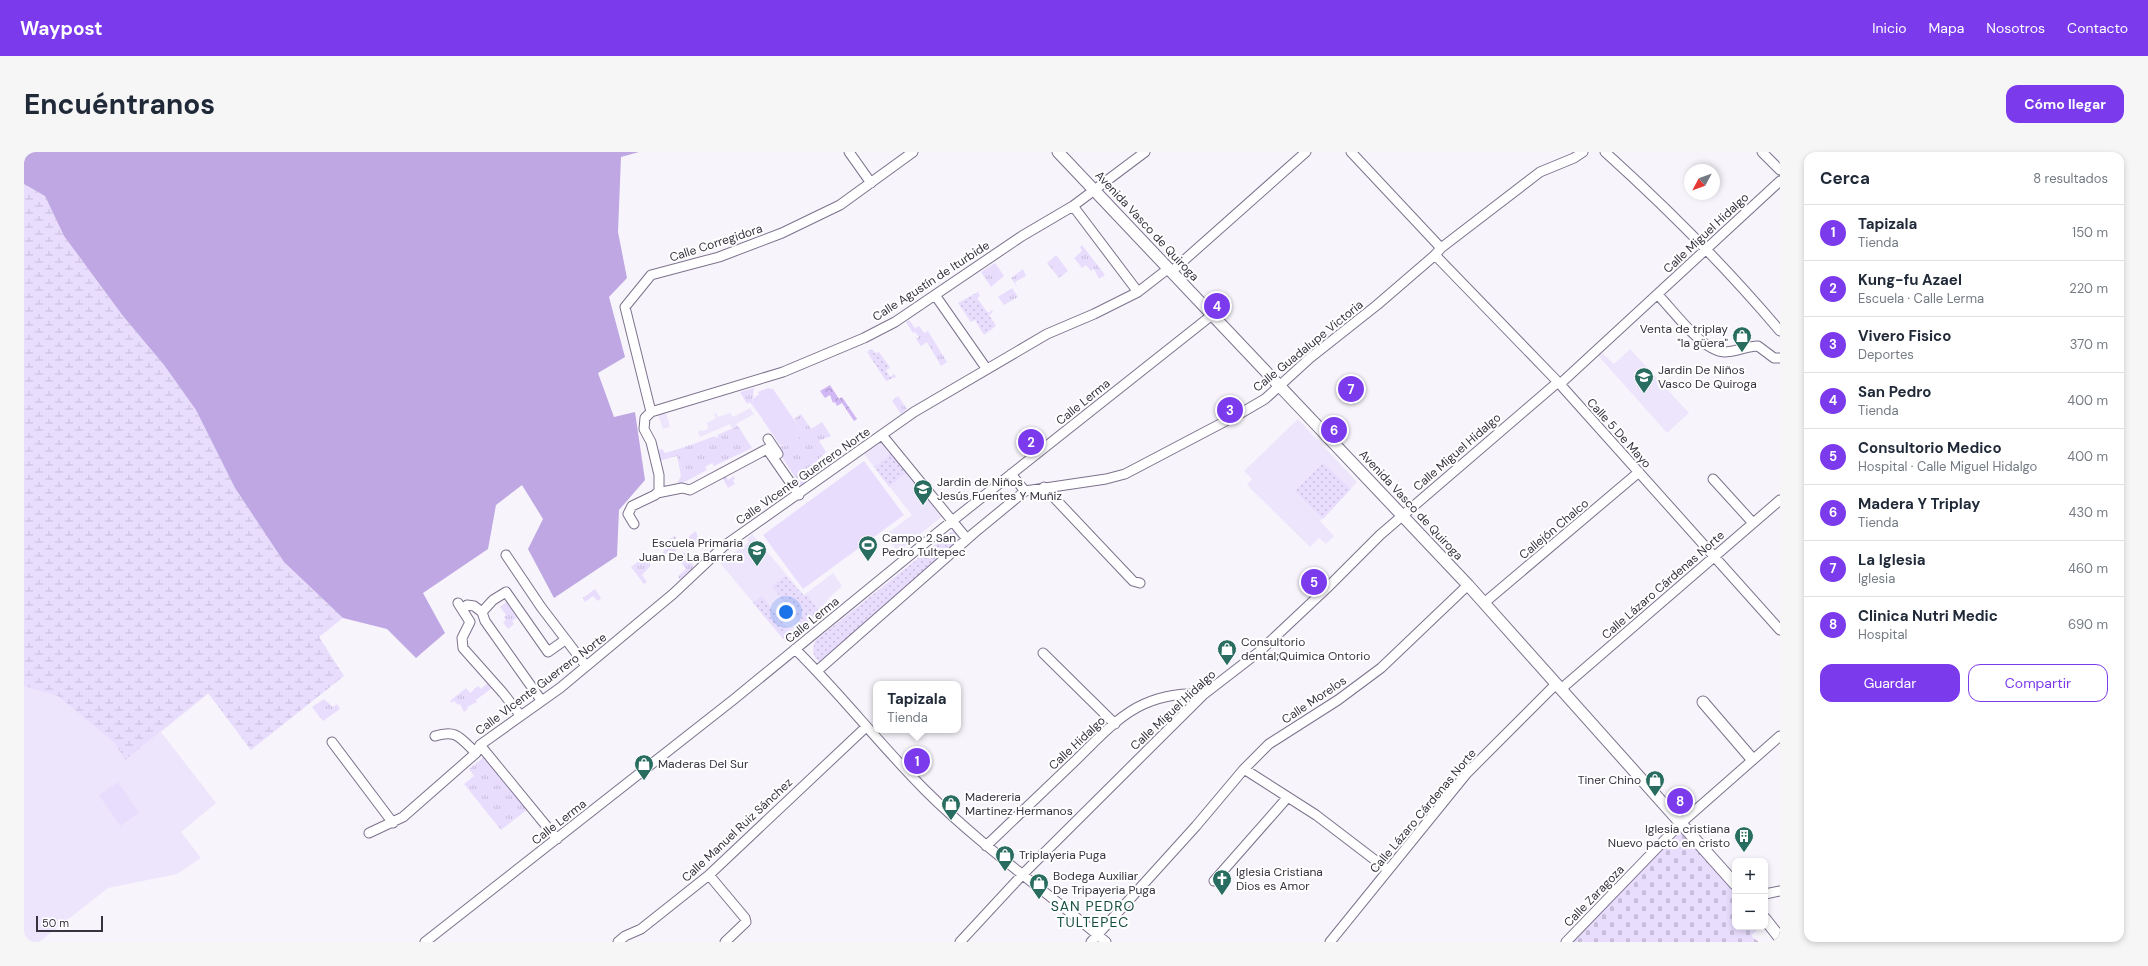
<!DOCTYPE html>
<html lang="es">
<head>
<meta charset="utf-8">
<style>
	:root { --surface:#fff; --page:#f6f6f7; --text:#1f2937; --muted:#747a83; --line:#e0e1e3; --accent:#7c3aed }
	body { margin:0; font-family:"DM Sans",sans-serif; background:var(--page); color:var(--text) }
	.controls { position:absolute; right:12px; bottom:12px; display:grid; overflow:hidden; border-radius:8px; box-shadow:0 2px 6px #0003 }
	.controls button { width:36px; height:36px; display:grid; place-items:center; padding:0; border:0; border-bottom:1px solid var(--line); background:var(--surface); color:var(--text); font:20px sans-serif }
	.compass { position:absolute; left:1660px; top:12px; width:36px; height:36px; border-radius:50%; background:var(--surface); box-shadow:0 2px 6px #0003; rotate:229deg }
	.scale { position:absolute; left:12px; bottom:10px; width:67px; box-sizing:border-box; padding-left:4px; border:2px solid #36323e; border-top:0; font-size:11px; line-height:14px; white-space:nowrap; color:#36323e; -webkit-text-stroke:3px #fff; paint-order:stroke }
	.you { position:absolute; left:762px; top:460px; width:14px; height:14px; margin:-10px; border:3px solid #fff; border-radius:50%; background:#1a73e8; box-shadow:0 0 0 6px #1a73e833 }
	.badge { display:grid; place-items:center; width:26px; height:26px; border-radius:50%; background:var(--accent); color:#fff; font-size:13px; font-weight:700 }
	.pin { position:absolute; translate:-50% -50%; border:2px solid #fff; box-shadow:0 1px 4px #0006 }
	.popup { position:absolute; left:849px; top:529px; width:88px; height:52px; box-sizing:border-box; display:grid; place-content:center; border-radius:8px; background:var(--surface); filter:drop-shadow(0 1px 3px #0005); font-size:13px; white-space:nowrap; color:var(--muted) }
	.popup b { font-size:15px; color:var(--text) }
	.popup::after { content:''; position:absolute; left:50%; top:100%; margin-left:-8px; border:8px solid transparent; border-top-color:var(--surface) }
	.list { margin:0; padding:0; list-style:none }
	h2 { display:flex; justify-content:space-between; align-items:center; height:52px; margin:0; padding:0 16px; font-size:17px }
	h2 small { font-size:13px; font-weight:400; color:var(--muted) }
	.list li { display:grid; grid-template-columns:26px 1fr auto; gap:12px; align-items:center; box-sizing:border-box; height:56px; padding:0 16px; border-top:1px solid var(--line) }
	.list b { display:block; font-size:15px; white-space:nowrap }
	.list p { margin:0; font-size:13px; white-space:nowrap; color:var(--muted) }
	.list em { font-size:13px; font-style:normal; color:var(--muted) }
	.actions { display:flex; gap:8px; padding:12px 16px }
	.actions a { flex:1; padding:9px 0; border:1px solid var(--accent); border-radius:12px; text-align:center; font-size:14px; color:var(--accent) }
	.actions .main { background:var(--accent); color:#fff }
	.map { position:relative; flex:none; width:1756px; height:790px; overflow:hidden; border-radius:12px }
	header { display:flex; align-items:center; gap:24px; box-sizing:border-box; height:56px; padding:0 20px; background:var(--accent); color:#fff }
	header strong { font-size:19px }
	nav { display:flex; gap:22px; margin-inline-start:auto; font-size:14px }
	.intro { display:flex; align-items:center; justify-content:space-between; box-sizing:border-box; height:96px; padding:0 24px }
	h1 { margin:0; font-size:28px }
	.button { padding:10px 18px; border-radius:12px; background:var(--accent); color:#fff; font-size:14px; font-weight:700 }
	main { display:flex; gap:24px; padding:0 24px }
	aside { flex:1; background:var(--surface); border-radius:12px; box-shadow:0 2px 6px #0003 }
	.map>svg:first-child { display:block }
	.built { fill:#ede5fc }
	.grass { fill:url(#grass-tufts) }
	.forest { fill:url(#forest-crowns) }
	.wetland { fill:url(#wetland-marsh) }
	.cemetery { fill:url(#cemetery-stones) }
	.park { fill:url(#park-dots) }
	.pitch { fill:#e9ddfe }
	.water { fill:#bfa7e3 }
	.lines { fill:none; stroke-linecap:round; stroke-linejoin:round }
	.minor-casing { stroke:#7d728d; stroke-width:11 }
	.tertiary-casing { stroke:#7d728d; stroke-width:13 }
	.minor { stroke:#fff; stroke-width:9 }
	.tertiary { stroke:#fff; stroke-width:11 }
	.labels { text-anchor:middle; stroke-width:4; stroke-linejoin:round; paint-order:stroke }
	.street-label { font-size:12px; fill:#36323e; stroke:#fff }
	.poi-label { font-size:12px; fill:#36323e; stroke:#fff; text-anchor:start }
	.quarter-label { font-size:14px; letter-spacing:1px; fill:#154d42; stroke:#fff }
</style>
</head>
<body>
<header>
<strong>Waypost</strong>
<nav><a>Inicio</a><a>Mapa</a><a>Nosotros</a><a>Contacto</a></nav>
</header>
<div class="intro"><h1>Encuéntranos</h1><a class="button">Cómo llegar</a></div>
<main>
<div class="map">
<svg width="1756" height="790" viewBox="0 0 1756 790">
	<defs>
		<pattern id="grass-tufts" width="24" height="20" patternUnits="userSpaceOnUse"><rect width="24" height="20" fill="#e9ddfe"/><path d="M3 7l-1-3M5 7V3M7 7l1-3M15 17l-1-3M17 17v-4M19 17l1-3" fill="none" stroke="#c8bedb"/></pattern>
		<pattern id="forest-crowns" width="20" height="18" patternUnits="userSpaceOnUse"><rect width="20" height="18" fill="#d1b8f5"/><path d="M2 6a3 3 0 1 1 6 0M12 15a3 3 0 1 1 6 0" fill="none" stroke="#aa96c8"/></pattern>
		<pattern id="wetland-marsh" width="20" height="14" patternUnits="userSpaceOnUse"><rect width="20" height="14" fill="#e9ddfe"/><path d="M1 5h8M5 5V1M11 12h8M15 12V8" fill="none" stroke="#c8bedb"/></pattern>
		<pattern id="cemetery-stones" width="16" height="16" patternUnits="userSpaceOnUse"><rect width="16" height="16" fill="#e9ddfe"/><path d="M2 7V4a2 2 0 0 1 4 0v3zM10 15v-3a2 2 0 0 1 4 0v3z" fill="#c8bedb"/></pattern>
		<pattern id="park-dots" width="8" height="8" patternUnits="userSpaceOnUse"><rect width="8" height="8" fill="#e9ddfe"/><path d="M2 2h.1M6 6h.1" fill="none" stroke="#c8bedb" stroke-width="1.8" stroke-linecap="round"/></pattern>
	</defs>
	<rect width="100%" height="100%" fill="#f7f4fb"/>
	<path class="built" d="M 1574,197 L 1590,212 L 1606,197 L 1665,261 L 1643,281 L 1569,198 Z
		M 726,256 L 730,262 L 712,272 L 714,274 L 708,277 L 706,272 L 676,285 L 674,281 L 676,278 L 679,279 L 684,277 L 683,271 L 692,266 L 690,262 L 684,264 L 692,261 L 694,265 L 706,261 L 709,265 Z
		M 642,260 L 646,275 L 639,277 L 634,262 Z
		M 1274,267 L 1333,330 L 1296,369 L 1310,384 L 1302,392 L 1295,386 L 1286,395 L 1223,333 L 1228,327 L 1220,319 Z
		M 94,280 L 227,598 L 185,541 L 137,580 L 192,651 L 157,680 L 177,706 L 153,722 L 84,736 L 15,790 L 6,790 L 0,783 L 0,371 Z
		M 858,289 L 920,363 L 874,400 L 861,383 L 888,363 L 840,302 Z
		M 728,382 L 780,443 L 809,421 L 818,434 L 807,444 L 787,469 L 762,490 L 696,411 L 725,390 L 723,387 Z"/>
	<path class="grass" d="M 1058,93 L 1081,123 L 1075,127 L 1070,117 L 1067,119 L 1062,113 L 1058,116 L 1050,106 L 1058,99 L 1056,95 Z
		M 1032,103 L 1044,119 L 1035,126 L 1023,111 Z
		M 971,111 L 980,124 L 967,135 L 957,120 Z
		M 999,117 L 1002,124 L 991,130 L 993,135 L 987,126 Z
		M 988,136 L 994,145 L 980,153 L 974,145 Z
		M 885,168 L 891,176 L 895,174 L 900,181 L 904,179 L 923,210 L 917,214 L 903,190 L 897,194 L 892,187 L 895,185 L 891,180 L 889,181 L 882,170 Z
		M 730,236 L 728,252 L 733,261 L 726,250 L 723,252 L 716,240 Z
		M 874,244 L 883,257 L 877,262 L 868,249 Z
		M 777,262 L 787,277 L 798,270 L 807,284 L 795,289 L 802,300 L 778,323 L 781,330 L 777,334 L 752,296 L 767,291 L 768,292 L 777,278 L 770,267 Z
		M 714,274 L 728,296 L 690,314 L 688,311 L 681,315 L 683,318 L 653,334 L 643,335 L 653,332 L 657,324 L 653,304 L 635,309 L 634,298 L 638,297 L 641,301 C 657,297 674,290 691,284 L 692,286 L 694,285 L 693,283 Z
		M 701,323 L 704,328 L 710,324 L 711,327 L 709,328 L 711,332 L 704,336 L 698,325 Z
		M 672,379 L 675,390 L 670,394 L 665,394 L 665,384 Z
		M 652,384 L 652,402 L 666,400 L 670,419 L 657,429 L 654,424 L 662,417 L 647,398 L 639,404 L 637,402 L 644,395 L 642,388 Z
		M 620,405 L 627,413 L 618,423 L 623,430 L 620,432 L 607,415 Z
		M 571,437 L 577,446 L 574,449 L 569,444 L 561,450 L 559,446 Z
		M 486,447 L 492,456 L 488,459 L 493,466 L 488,469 L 490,472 L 484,477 L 479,470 L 482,468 L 480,465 L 482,463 L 476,455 Z
		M 464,531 L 468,536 L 452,548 L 453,550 L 443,555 L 444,557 L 440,560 L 436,552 L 434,553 L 430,549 L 427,551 L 426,549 L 442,536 L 446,541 L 454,534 L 457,537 Z
		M 300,547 L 309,555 L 313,552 L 316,557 L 299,569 L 288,555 Z
		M 460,605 L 504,657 L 477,678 L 440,632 L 450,624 L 445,617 Z"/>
	<path class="forest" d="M 806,233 L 815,247 L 818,245 L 833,267 L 830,269 L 818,251 L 813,254 L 811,250 L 809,251 L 806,243 L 801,246 L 796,239 Z"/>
	<path class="wetland" d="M 0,32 L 21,44 L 40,84 L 99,164 L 140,213 L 172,258 L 211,336 L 260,410 L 319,466 L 295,485 L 320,524 L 227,598 L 184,541 L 101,608 L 91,591 L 34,544 L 0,534 Z"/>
	<path class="cemetery" d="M 1655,676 L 1711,740 L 1711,775 L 1736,775 L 1727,784 L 1735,790 L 1548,790 Z"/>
	<path class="park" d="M 954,140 L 956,144 L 953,146 L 964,161 L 968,158 L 969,160 L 965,163 L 972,174 L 960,183 L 951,168 L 947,170 L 934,151 Z
		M 848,197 L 851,201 L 855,200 L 867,217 L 866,216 L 862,218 L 866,225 L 870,222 L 872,225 L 862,229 L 843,200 Z
		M 868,301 L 883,320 L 865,335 L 850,315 Z
		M 1299,311 L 1327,337 L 1299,367 L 1271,339 Z
		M 930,379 L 934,384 L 933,389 L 796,510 C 788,506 788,495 792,488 L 927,380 Z
		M 761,424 L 780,444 L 783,443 L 795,459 L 787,469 L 779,475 L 748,434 Z
		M 738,444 L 769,484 L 762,490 L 729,451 Z"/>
	<path class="pitch" d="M 744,236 L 749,237 L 777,278 L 776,285 L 768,293 L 767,291 L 762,294 L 756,293 L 728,252 L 729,247 L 735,242 L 734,240 Z
		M 840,309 L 880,363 L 779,437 L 739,383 Z
		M 94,630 L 115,661 L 96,674 L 75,643 Z"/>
	<path class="water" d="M 0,0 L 615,0 L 597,5 L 594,80 L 603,126 L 585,145 L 601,205 L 574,221 L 590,265 L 611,260 L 621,328 L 595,358 L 593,404 L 530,446 L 504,397 L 519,367 L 498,333 L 472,353 L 464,397 L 399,441 L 421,481 L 392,506 L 363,477 L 319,466 L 260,410 L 211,336 L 172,258 L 140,213 L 99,164 L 40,84 L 21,44 L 0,32 Z"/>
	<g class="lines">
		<g class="minor-casing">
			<path id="minor" d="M 825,0 L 847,31
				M 1327,0 L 1417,96
				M 1581,0 C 1643,56 1702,115 1756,179
				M 1738,0 L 1756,18
				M 1049,54 L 1114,140
				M 1411,103 L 1534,230 L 1756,478
				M 1148,119 L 1282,0
				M 911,143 L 962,216
				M 1634,143 C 1649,158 1678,199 1700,200 C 1712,200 1723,194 1734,194 L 1750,206 L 1756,206
				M 1536,232 L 1756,29
				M 627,260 L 601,155 L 627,123 L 695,105 L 758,81 L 816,53 L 889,0
				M 858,283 L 943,387
				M 744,287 L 754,302
				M 987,322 L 1001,339
				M 1689,327 L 1729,371
				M 1020,335 L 1109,429 L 1116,431
				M 633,341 L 658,336 L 666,338 L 743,297 L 775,343
				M 610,372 L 604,362 L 608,354 L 631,343 L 635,339 L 635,323 L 627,290 L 620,277 L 621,266 L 627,260 L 759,220 L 840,186 L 871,170 L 998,84 L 1049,54 L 1121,0
				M 482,403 L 517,455 L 562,514
				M 434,451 L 446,470 L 438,486 L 439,496 L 479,541 L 496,563
				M 1460,451 L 1615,320
				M 439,458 L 443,453 L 450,454 L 458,460
				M 771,497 C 817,542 856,593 901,638 C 957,694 1022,739 1082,790
				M 1019,501 L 1091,572
				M 793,519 L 950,381 L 1001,339 L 1082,327 L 1101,322 L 1217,261 L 1241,247 L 1286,206 L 1353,153 L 1411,103 L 1417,96 L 1516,20 L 1550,6 L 1559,0
				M 1537,537 L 1756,348
				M 517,548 L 461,469 L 458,460 L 469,448 L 482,440 L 524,500 L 541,488
				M 411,584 C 433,577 436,586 452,601
				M 308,590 L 369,671
				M 456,593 L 533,687
				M 1220,617 L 1292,663 L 1364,718
				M 345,681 L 379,665 L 452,601 L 456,593 L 536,536 L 649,442 L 700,394 L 890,260 L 1023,182 L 1070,162 L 1114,140 L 1145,116
				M 962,694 C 991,666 1021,638 1050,610 C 1071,590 1093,564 1120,552 C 1138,544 1160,540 1179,543
				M 685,723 L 721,766 L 722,770 L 701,790
				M 1190,729 L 1263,646
				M 1741,742 L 1756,739
				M 401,790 L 709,548 L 918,377 L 1188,163
				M 594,790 L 601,784 L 617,777 L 685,723 L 842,575
				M 936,790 L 999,722 L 1179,543 L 1236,499 L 1303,436 L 1356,383 L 1534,230
				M 1067,790 L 1172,674 L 1220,617 L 1245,592 L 1314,548 L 1357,516 L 1444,433
				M 1306,790 L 1443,621 L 1532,532
				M 1542,790 L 1657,671 L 1756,584"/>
		</g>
		<g class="tertiary-casing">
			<path id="tertiary" d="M 1034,0 L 1444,433 L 1711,732
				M 1679,550 L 1728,607
				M 1741,767 L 1756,786"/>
		</g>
		<use href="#minor" class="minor"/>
		<use href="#tertiary" class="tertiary"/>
	</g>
	<defs>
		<g id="shop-pin" transform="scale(1)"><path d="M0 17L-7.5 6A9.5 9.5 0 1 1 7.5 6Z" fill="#296d60" stroke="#fff"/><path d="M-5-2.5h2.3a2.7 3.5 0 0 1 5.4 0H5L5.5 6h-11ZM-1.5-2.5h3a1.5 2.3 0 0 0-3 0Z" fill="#fff"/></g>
		<g id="school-pin" transform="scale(1)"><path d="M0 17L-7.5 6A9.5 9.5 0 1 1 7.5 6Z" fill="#296d60" stroke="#fff"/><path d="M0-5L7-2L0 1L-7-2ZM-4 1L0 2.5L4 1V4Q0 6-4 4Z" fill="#fff"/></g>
		<g id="stadium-pin" transform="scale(1)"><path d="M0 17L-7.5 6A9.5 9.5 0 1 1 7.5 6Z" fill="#296d60" stroke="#fff"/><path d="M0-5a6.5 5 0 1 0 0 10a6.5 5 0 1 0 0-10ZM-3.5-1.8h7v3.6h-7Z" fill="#fff"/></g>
		<g id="building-pin" transform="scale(1)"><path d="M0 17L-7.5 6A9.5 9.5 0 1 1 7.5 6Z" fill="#296d60" stroke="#fff"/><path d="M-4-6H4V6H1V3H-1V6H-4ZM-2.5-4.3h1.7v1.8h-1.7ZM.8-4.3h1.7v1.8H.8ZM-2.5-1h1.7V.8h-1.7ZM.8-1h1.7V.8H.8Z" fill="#fff"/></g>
		<g id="church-pin" transform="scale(1)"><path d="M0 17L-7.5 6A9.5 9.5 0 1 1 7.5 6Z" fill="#296d60" stroke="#fff"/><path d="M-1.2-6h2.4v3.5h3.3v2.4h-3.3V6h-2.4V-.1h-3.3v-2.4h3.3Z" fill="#fff"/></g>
	</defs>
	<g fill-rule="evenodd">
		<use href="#shop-pin" x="1718" y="184"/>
		<use href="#school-pin" x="1620" y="225"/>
		<use href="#school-pin" x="899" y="337"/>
		<use href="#stadium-pin" x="844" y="393"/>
		<use href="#school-pin" x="733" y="398"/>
		<use href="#shop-pin" x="1203" y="497"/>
		<use href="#shop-pin" x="620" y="612"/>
		<use href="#shop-pin" x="1631" y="628"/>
		<use href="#shop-pin" x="927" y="652"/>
		<use href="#building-pin" x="1720" y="684"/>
		<use href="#shop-pin" x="981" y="703"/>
		<use href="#church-pin" x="1198" y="727"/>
		<use href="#shop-pin" x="1015" y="731"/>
	</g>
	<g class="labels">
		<g class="street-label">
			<text transform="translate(1123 74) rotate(47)" y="4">Avenida Vasco de Quiroga</text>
			<text transform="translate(1682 81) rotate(-43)" y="4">Calle Miguel Hidalgo</text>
			<text transform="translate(692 91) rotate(-18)" y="4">Calle Corregidora</text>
			<text transform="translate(907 129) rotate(-33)" y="4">Calle Agustín de Iturbide</text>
			<text transform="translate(1284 194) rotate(-39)" y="4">Calle Guadalupe Victoria</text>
			<text transform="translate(1059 250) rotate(-39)" y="4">Calle Lerma</text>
			<text transform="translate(1595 281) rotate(48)" y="4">Calle 5 De Mayo</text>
			<text transform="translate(1433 300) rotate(-41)" y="4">Calle Miguel Hidalgo</text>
			<text transform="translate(779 324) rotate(-35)" y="4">Calle VIcente Guerrero Norte</text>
			<text transform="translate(1387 353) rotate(47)" y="4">Avenida Vasco de Quiroga</text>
			<text transform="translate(1530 377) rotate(-40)" y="4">Callejón Chalco</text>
			<text transform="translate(1639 433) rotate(-41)" y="4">Calle Lázaro Cárdenas Norte</text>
			<text transform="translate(788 468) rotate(-39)" y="4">Calle Lerma</text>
			<text transform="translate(517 532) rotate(-37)" y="4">Calle VIcente Guerrero Norte</text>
			<text transform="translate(1290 548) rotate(-34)" y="4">Calle Morelos</text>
			<text transform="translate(1149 558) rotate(-43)" y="4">Calle Miguel Hidalgo</text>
			<text transform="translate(1053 591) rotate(-43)" y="4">Calle Hidalgo</text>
			<text transform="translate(1399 659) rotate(-50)" y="4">Calle Lázaro Cárdenas Norte</text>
			<text transform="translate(535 670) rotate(-38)" y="4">Calle Lerma</text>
			<text transform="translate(713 678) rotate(-43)" y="4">Calle Manuel Ruiz Sánchez</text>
			<text transform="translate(1570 744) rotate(-46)" y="4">Calle Zaragoza</text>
		</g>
		<g class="poi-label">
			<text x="1704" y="181" text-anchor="end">Venta de triplay<tspan x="1704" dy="14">"la güera"</tspan></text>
			<text x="1634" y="222">Jardin De Niños<tspan x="1634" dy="14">Vasco De Quiroga</tspan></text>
			<text x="913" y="334">Jardin de Niños<tspan x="913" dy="14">Jesús Fuentes Y Muñiz</tspan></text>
			<text x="858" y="390">Campo 2 San<tspan x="858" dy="14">Pedro Tultepec</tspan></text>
			<text x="719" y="395" text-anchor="end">Escuela Primaria<tspan x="719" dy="14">Juan De La Barrera</tspan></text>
			<text x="1217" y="494">Consultorio<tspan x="1217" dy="14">dental;Quimica Ontorio</tspan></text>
			<text x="634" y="616">Maderas Del Sur</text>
			<text x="1617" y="632" text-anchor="end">Tiner Chino</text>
			<text x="941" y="649">Madereria<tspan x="941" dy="14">Martinez Hermanos</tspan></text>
			<text x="1706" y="681" text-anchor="end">Iglesia cristiana<tspan x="1706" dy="14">Nuevo pacto en cristo</tspan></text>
			<text x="995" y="707">Triplayeria Puga</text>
			<text x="1212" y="724">Iglesia Cristiana<tspan x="1212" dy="14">Dios es Amor</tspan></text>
			<text x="1029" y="728">Bodega Auxiliar<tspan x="1029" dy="14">De Tripayeria Puga</tspan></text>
		</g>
		<g class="quarter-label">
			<text x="1069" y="759">SAN PEDRO<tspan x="1069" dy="16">TULTEPEC</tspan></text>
		</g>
	</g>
</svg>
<div class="controls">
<button>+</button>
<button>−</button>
</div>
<svg class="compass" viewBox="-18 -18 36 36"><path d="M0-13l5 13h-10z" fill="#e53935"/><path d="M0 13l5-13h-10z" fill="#747a83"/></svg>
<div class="scale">50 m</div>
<div class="you"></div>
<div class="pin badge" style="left:893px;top:609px">1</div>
<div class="popup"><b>Tapizala</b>Tienda</div>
<div class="pin badge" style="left:1007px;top:290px">2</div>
<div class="pin badge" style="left:1206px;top:258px">3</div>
<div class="pin badge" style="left:1193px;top:154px">4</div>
<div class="pin badge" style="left:1290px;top:430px">5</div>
<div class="pin badge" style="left:1310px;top:278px">6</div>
<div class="pin badge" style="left:1327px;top:237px">7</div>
<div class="pin badge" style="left:1656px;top:649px">8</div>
</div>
<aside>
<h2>Cerca<small>8 resultados</small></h2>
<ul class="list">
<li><span class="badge">1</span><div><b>Tapizala</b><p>Tienda</p></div><em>150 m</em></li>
<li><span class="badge">2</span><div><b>Kung-fu Azael</b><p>Escuela · Calle Lerma</p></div><em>220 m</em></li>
<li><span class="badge">3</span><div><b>Vivero Fisico</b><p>Deportes</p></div><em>370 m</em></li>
<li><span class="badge">4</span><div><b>San Pedro</b><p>Tienda</p></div><em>400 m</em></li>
<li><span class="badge">5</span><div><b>Consultorio Medico</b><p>Hospital · Calle Miguel Hidalgo</p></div><em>400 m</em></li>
<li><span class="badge">6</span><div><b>Madera Y Triplay</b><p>Tienda</p></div><em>430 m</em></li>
<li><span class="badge">7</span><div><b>La Iglesia</b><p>Iglesia</p></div><em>460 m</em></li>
<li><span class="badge">8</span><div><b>Clinica Nutri Medic</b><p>Hospital</p></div><em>690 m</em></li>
</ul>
<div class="actions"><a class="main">Guardar</a><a>Compartir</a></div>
</aside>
</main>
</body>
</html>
